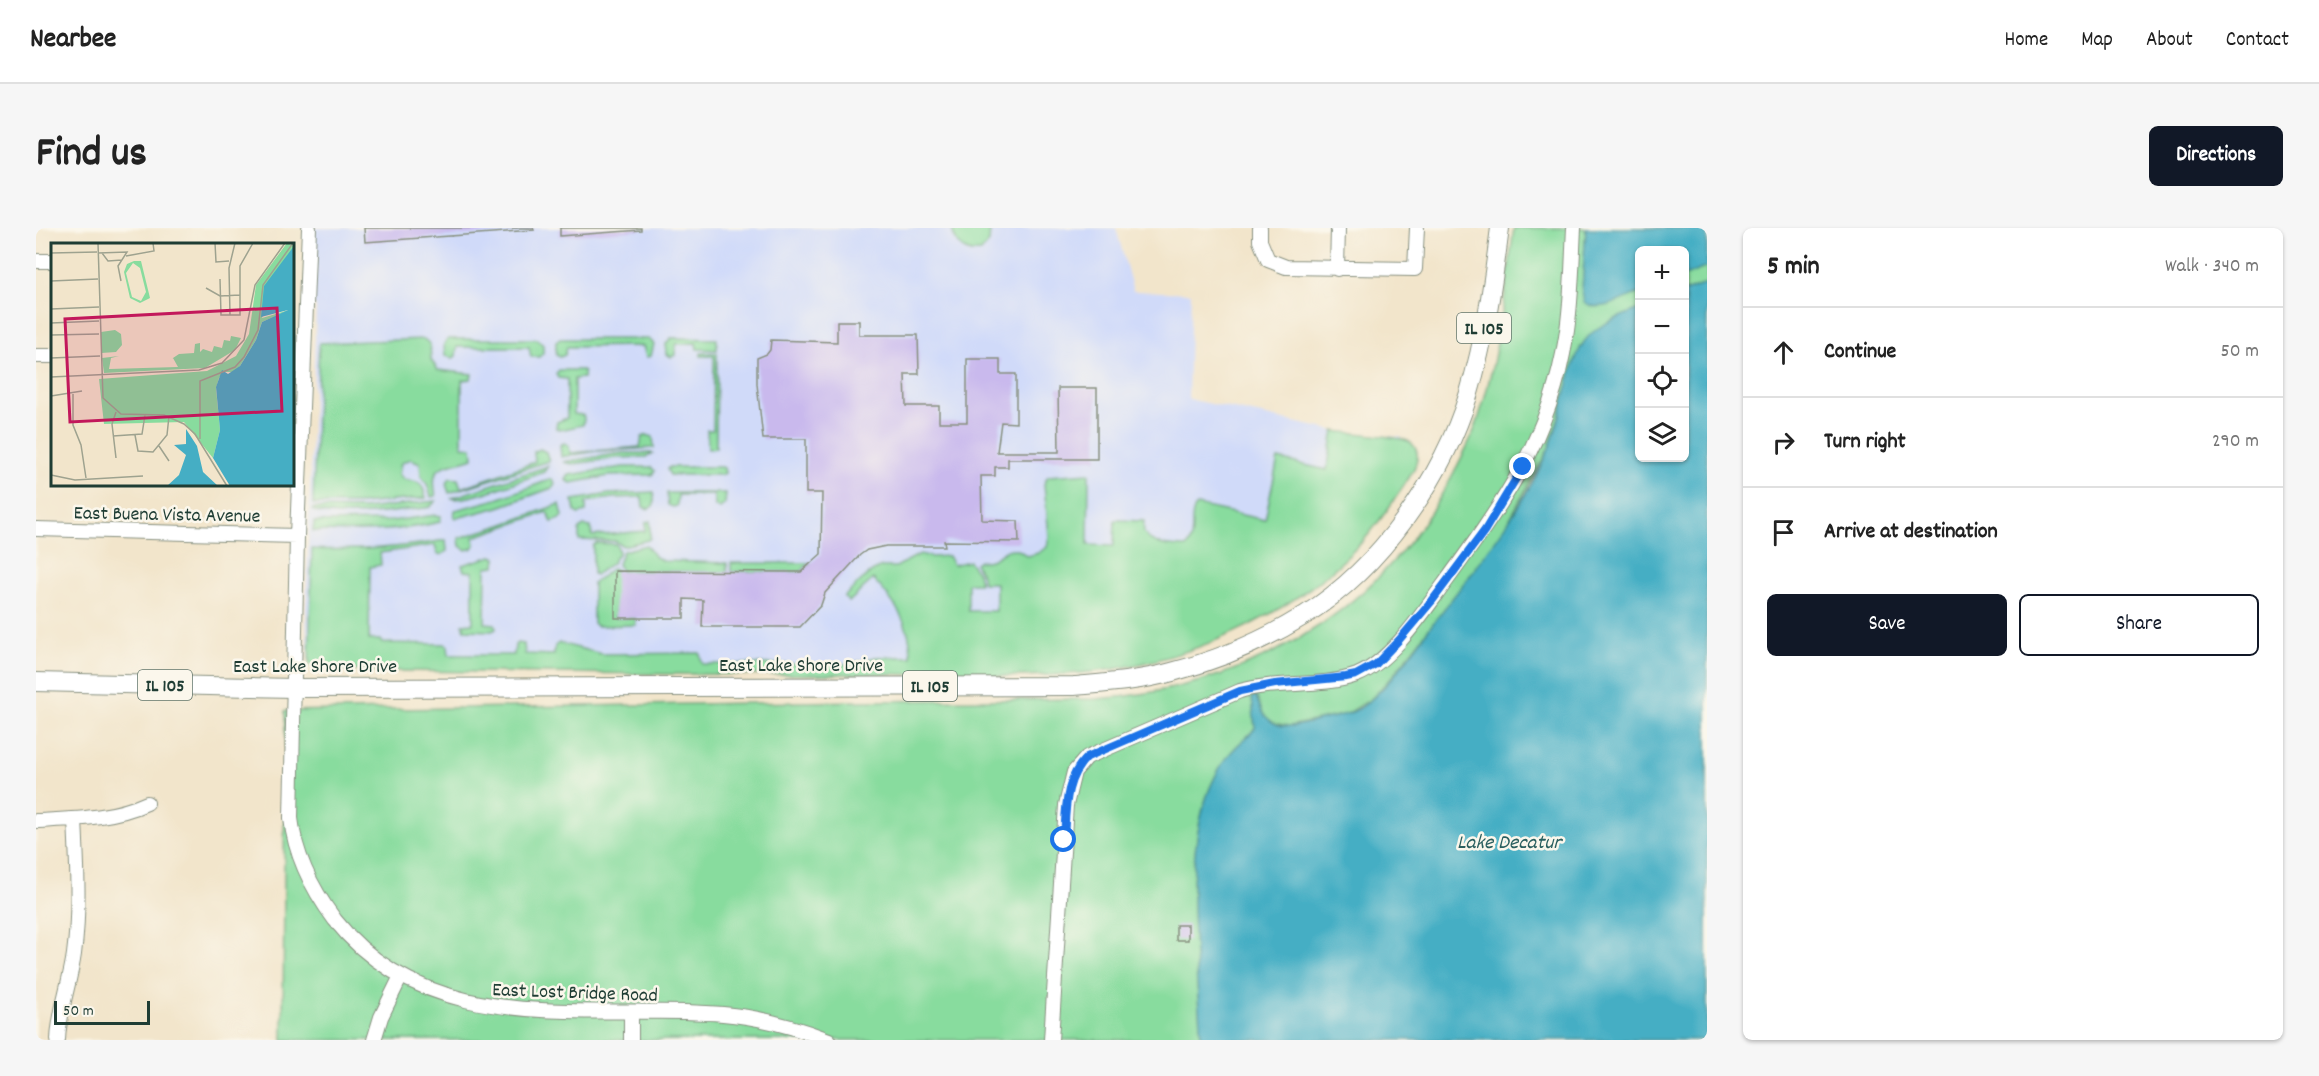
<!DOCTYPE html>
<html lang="en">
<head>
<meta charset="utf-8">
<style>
	:root { --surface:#fff; --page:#f6f6f6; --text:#222; --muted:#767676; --line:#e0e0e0; --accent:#111827 }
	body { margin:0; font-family:Dekko,sans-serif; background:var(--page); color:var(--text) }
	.controls { position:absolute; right:18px; top:18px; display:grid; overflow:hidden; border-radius:9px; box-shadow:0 2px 4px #0004 }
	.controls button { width:54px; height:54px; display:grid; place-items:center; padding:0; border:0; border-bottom:2px solid var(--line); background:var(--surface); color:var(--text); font:30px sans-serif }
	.scale { position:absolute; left:18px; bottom:15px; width:96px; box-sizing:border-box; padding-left:6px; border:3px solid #1f3d34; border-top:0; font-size:16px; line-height:21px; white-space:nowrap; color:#1f3d34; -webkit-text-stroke:4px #fbf7ec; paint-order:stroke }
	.stop { position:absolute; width:18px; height:18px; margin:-14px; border:4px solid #1a73e8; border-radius:50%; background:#fff }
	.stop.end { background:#1a73e8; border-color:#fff; box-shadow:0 2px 6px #0008 }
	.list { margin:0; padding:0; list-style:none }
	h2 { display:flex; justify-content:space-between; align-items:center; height:78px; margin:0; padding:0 24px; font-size:26px }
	h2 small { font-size:20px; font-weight:400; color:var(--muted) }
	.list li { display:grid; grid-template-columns:39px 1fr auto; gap:18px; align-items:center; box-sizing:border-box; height:90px; padding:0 24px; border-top:2px solid var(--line) }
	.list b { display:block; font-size:22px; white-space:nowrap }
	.list em { font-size:20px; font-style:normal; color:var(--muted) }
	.actions { display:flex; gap:12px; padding:18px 24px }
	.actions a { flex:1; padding:14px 0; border:2px solid var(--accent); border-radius:9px; text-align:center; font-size:21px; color:var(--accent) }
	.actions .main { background:var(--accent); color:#fff }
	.icon { flex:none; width:33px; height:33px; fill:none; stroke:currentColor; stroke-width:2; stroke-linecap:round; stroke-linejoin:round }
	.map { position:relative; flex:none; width:1671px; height:812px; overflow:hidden; border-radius:9px }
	header { display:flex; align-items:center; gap:36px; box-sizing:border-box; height:84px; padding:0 30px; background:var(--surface); border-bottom:2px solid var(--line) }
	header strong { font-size:28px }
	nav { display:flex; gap:33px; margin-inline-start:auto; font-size:21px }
	.intro { display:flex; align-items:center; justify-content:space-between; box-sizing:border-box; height:144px; padding:0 36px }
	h1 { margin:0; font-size:42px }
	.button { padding:15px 27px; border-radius:9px; background:var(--accent); color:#fff; font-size:21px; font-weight:700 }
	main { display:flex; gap:36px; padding:0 36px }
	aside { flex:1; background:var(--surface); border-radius:9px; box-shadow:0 2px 4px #0004 }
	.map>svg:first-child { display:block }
	.built { fill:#d0daf9 }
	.green { fill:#88dc9e; stroke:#548c69; stroke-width:1.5 }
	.water { fill:#45aec4; stroke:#32767c; stroke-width:1.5 }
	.building { fill:#c9b9ed }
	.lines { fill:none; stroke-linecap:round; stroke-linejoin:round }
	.minor-casing { stroke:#889180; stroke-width:16 }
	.major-casing { stroke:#889180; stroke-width:20 }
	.minor { stroke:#fff; stroke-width:14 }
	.major { stroke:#fff; stroke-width:18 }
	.route { stroke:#1a73e8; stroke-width:8 }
	.labels { text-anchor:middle; stroke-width:5; stroke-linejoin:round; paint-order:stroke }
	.shield { fill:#fbf7ec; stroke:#61756b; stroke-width:1.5 }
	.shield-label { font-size:18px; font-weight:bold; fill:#1f3d34 }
	.street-label { font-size:20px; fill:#1f3d34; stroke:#fbf7ec }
	.water-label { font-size:21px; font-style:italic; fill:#2a5f5f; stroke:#fbf7ec }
	.inset-road { fill:none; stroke:#9ea28f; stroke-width:1.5 }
	.view { fill:#c2185b; fill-opacity:0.15; stroke:#c2185b; stroke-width:3 }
	.inset-edge { fill:none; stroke:#1f3d34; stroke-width:3 }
</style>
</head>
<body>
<header>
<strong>Nearbee</strong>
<nav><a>Home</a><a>Map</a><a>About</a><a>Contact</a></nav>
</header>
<div class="intro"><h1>Find us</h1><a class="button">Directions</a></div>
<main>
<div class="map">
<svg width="1671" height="812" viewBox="0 0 1671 812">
	<rect width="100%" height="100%" fill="#fbf7ec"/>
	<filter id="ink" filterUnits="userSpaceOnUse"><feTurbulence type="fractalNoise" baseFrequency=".0167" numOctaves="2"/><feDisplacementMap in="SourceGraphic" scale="12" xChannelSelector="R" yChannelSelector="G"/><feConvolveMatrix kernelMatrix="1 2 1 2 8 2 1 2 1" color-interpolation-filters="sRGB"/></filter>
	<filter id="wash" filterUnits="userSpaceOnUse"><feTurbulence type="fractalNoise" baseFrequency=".008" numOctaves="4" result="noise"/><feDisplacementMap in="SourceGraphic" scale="24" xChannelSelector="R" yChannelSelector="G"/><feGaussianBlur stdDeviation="1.35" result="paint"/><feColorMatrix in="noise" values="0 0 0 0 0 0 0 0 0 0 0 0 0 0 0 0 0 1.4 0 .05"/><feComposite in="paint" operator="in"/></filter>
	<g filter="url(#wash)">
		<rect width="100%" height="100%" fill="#f2e5cb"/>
		<path class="built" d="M 273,0 L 1080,0 L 1097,63 L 1155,65 L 1152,171 L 1303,204 L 1364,209 L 1377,217 L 1381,223 L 1381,231 L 1375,248 L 1348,287 L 1326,314 L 1270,364 L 1200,403 L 1158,420 L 1080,440 L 1007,447 L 694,447 L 284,442 L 277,440 L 272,435 L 270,382 L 280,79 L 270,61 Z"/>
		<path class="green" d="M 916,0 L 954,0 L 953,14 L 945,24 C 928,26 919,16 916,0 Z
			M 1478,0 L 1550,0 L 1546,63 L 1560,79 L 1603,65 L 1603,81 L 1560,102 L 1545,118 L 1513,220 L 1463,310 L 1358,446 L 1335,471 L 1311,486 L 1253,498 L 1238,495 L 1228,488 L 1220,468 L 1216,469 L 1219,500 C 1214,507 1206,513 1200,519 C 1191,528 1184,538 1179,549 C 1143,619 1161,734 1165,812 L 247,812 L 249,483 L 828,473 L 1060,471 C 1208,461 1339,389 1411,257 C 1422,237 1433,217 1441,195 C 1462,132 1469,66 1478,0 Z
			M 1671,39 L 1671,55 L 1649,64 L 1648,48 Z
			M 635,110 L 681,111 L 681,122 L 661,121 L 660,115 L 640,116 L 640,127 L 635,129 L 631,126 L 630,116 Z
			M 388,111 L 394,116 L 395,132 L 402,142 L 436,146 L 435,151 L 426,152 L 426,218 L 436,219 L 437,230 C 412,240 392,232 400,268 L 395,269 L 391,256 L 385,248 L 384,235 L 375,231 L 365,235 L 363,246 L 367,251 C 382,255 385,250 390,270 L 324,276 L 277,276 L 283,115 Z
			M 412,111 L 501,111 L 507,117 L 507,125 L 503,129 L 495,129 L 493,119 L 421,119 L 420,128 L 417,130 L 409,128 L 408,116 Z
			M 524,111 L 613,111 L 618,116 L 615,128 L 610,129 L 607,118 L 531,119 L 529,127 L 524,129 L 520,127 L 520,114 Z
			M 665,125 L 681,125 L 680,220 L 672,221 L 671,202 L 677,202 L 678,128 L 665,128 Z
			M 523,142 L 546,142 L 548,145 L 547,150 L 538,151 L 538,186 L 547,187 L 548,190 L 547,197 L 524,202 L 520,200 L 521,194 L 531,190 L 531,151 L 522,150 L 520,146 Z
			M 1298,203 C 1313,205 1366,208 1374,214 C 1390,226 1376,246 1367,259 C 1354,278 1341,298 1325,315 C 1261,383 1170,426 1078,441 C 1001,453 920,446 841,446 C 656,448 470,444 284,442 L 273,436 L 276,321 C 322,323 365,320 410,312 L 411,323 L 405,327 L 401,325 L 399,317 L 344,325 L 345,337 L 334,339 L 333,412 L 344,412 L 346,415 L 409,416 L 412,418 L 413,427 L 478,427 L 479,417 L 481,415 L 488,416 L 489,426 L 518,427 L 519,418 L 523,415 L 566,426 L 664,425 L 666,436 L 813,436 L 840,429 L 875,429 C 876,397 858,373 837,351 L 813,374 L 808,369 L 831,347 L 844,339 L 860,339 L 884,326 L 896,329 L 912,328 L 917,337 L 933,333 L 942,345 L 944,355 L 932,355 L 932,383 L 960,383 L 960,355 L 947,355 L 946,348 L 939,335 L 942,333 C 964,335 964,320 979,321 C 985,322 987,326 992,328 L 1002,325 L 1011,319 L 1013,308 L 1008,256 L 1012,248 L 1053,245 L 1052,317 L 1078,318 L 1079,292 L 1108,293 C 1108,298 1106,304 1110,308 C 1119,318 1137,319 1150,319 C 1161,310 1151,288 1161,277 L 1229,292 L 1242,231 L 1291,242 Z
			M 611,207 L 617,209 L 618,220 L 561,223 L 525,229 L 524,217 L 528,215 L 532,217 L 535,225 L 604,219 L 606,209 Z
			M 504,221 L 510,224 L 513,233 L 413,265 L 410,256 L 414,250 L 422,251 L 425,260 L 499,234 L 498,224 Z
			M 586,225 L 618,225 L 610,229 L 581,230 L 537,236 L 527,234 Z
			M 512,238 L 508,244 C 491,250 429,275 416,270 Z
			M 587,239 L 615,239 L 619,243 L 616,247 L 573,248 L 535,255 L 530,252 L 533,247 Z
			M 634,239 L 686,239 L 688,240 L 689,245 L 685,247 L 634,247 L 631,241 Z
			M 516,251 L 519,256 L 516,260 L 463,279 L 421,290 L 418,289 L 419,282 L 461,271 Z
			M 618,264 L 618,277 L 613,281 L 607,279 L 606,269 L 577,270 L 550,274 L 550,284 L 543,286 L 539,283 L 537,272 L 573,266 Z
			M 631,265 L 690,265 L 689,276 L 684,280 L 679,279 L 678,267 L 642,267 L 641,278 L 637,279 L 632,277 Z
			M 400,273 L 394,279 L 389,280 C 360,283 302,293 276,282 L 278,280 L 328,281 Z
			M 524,276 L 527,288 L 524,291 L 516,294 L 511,284 L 438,309 L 439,317 L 437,320 L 430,322 L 424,318 L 423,310 L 465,297 Z
			M 400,287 L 405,288 L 404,294 C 363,304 319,304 277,303 L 278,294 L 355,293 Z
			M 614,293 L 614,310 L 612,312 L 587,318 L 579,313 L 543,312 L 543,301 L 548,298 L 555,299 L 556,308 L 609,303 L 610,294 Z
			M 560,315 L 580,316 L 583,324 L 576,335 L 559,347 L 557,346 L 557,318 Z
			M 610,317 L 618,328 L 627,333 L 691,335 L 691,344 L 585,343 L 582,336 L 587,323 Z
			M 456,328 L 460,330 L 459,338 L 450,339 L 449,395 L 459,396 L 460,401 L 456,403 L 429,402 L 427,396 L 437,395 L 437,344 L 428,343 L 426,337 Z
			M 695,335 L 774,335 L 765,344 L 695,344 Z
			M 577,340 L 581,343 L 579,390 L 599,390 L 600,397 L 560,398 L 557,395 L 557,355 Z"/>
		<path class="water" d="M 1550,0 L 1671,0 L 1671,39 L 1649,48 L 1648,22 L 1604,22 L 1603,65 C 1588,71 1562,86 1548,74 L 1546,63 Z
			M 1671,55 L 1671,812 L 1165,812 C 1161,734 1143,620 1179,549 C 1184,538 1191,528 1200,519 C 1206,513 1214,508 1219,500 L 1216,469 L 1220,468 C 1229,499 1246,503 1276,494 C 1292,489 1310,489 1324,480 C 1352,461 1377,422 1398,394 C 1440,339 1485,285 1513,220 C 1526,193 1533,128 1552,109 C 1564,95 1587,88 1603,81 L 1604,230 L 1648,230 L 1649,64 Z"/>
		<g id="blocks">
			<path class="building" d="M 328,0 L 497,0 L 498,2 L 329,14 Z
				M 524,0 L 605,0 L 605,2 L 524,8 Z
				M 801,93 L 823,93 L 823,107 L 882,107 L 883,146 L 869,146 L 870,178 L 903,178 L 903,194 L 931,194 L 931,131 L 964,131 L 964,146 L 980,146 L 980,195 L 965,194 L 961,224 L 1023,224 L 1022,160 L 1061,160 L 1061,231 L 972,231 L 972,239 L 959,239 L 959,248 L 945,248 L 946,292 L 982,293 L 983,314 L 908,313 L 909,318 L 850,318 L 831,322 L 824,327 L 789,365 L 785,377 L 764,399 L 666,399 L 667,372 L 648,371 L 648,390 L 579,390 L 579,343 L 765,344 L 785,326 L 786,265 L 770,265 L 770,211 L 727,211 L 721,156 L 721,130 L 731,126 L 734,122 L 735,112 L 801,114 Z
				M 1140,697 L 1152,697 L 1152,712 L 1140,712 Z"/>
		</g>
	</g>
	<g filter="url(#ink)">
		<use href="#blocks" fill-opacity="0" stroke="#889180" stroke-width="1.5"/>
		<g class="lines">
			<g class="minor-casing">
				<path id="minor" d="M 273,0 L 261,308 L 255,590 C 259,628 276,661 299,692 C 394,812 552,775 687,786 C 724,789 759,799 793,812
					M 1224,0 L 1224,13 L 1232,32 L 1250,39 L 1379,41 L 1381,0
					M 0,33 L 16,33
					M 1301,41 L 1302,0
					M 0,128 L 16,128
					M 0,301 L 261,308
					M 0,593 C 38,591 76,591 111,575
					M 595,785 L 595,812
					M 22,812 C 23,783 34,755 38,726 C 44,681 41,636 39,591
					M 338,812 L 345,789 L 364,750
					M 1015,812 L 1030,577 L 1038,544 L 1051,529 L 1204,463 C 1242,452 1284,460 1321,447 C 1352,435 1384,389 1403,363 C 1463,281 1514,213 1530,109 C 1536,73 1536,36 1538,0"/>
			</g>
			<g class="major-casing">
				<path id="major" d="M 0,454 L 257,460 L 1038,458 C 1071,455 1104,453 1136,444 C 1182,432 1229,412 1269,387 C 1345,339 1407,250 1433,165 C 1449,111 1457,55 1464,0"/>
			</g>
			<use href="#minor" class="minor"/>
			<use href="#major" class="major"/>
		</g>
	</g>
	<g class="lines" filter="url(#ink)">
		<path class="route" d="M 1028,612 C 1030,582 1028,551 1051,529 L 1204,463 L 1239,456 L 1310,449 L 1320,447 L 1340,436 L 1363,412 L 1396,373 L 1449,302 L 1487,239"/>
	</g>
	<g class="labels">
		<g class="shield">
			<rect x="1421" y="85" width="54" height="30" rx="4.5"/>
			<rect x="102" y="442" width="54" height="30" rx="4.5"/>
			<rect x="867" y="443" width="54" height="30" rx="4.5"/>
		</g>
		<g class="shield-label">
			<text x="1448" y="106">IL 105</text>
			<text x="129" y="463">IL 105</text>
			<text x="894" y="464">IL 105</text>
		</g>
		<g class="street-label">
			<text transform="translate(131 285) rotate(1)" y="7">East Buena Vista Avenue</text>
			<text x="765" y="443">East Lake Shore Drive</text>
			<text x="279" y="444">East Lake Shore Drive</text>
			<text transform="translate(539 763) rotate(2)" y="7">East Lost Bridge Road</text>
		</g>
		<g class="water-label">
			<text x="1473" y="620">Lake Decatur</text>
		</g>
	</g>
	<g transform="translate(15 15)">
		<rect width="243" height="243" fill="#f2e5cb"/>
		<path d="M 236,0 L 243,3 L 211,75 L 238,67 L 211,79 L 205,97 L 189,123 L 183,129 L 172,129 L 168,135 L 165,145 L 169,187 L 162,215 L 133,179 L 53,181 L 48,136 L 156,128 L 185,113 L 198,91 L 205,42 ZM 83,18 L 90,18 L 99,55 L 89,60 L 79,55 L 73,29 L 76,21 ZM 82,20 L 89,25 L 95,49 L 90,58 L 81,54 L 75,30 ZM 64,87 L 70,91 L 71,102 L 65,109 L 50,110 L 50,89 ZM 180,93 L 190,95 L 184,107 L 154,125 L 53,130 L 51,115 L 68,113 L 60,115 L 58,126 L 127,124 L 122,115 L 119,117 L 128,111 L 143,110 L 144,101 L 149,100 L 149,109 L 152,106 L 161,109 L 163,103 L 171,105 L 173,97 L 179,98 Z" fill="#88dc9e" fill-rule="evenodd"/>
		<path d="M 243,3 L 243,243 L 179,243 L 162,215 L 169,187 L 165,144 L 171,127 L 177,131 L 189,123 L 205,97 L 211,79 L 237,67 L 210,74 L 213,43 ZM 135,186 L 146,203 L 152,229 L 167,243 L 116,243 L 128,232 L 135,212 L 123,202 L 135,201 Z" fill="#45aec4"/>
		<path class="inset-road" d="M 47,0 L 52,155 L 70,171 L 113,172 L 133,181 L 144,191 L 176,243M 164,0 L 165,19 L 178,18M 0,10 L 46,9M 47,10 L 76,9 L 67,23 L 70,38M 51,10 L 57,18 L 71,17M 75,13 L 103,8 L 102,0M 169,36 L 170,72 L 189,72 L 189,23 L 202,0M 0,38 L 47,36M 155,45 L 169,53 L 189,52M 0,66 L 48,64M 179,72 L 178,25 L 184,0M 0,80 L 48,78M 0,92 L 48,91M 0,115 L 49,113M 0,134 L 148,127 L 171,120 L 193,97 L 204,42 L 234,0M 22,151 L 22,182 L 30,202 L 35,235M 0,153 L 31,148M 65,169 L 61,181 L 65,215M 84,192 L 87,208 L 102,209 L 116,192 L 118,173M 62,193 L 91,191 L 94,172M 149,196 L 149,138 L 184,124 L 193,114 L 207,87 L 212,42 L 242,0M 108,203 L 118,218M 0,232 L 24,237 L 92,233"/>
		<path class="view" d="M 226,65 L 231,168 L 19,179 L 14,76 Z"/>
		<rect width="243" height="243" class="inset-edge"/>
	</g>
</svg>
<div class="controls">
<button>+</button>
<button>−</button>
<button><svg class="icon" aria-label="locate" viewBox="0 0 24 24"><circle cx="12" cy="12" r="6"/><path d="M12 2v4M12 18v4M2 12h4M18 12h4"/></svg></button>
<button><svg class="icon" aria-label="layers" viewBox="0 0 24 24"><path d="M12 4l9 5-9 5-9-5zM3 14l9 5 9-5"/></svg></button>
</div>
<div class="scale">50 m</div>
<div class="stop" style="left:1028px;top:612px"></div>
<div class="stop end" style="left:1487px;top:239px"></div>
</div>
<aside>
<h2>5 min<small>Walk · 340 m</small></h2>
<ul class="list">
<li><svg class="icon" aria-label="ahead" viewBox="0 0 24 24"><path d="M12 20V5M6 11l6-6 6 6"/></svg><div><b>Continue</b></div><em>50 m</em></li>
<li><svg class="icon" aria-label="right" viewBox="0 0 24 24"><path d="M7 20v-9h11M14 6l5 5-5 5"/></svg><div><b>Turn right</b></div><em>290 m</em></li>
<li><svg class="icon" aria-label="arrive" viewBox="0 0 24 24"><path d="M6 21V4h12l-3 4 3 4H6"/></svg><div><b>Arrive at destination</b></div></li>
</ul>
<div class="actions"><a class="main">Save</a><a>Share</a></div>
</aside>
</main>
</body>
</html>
